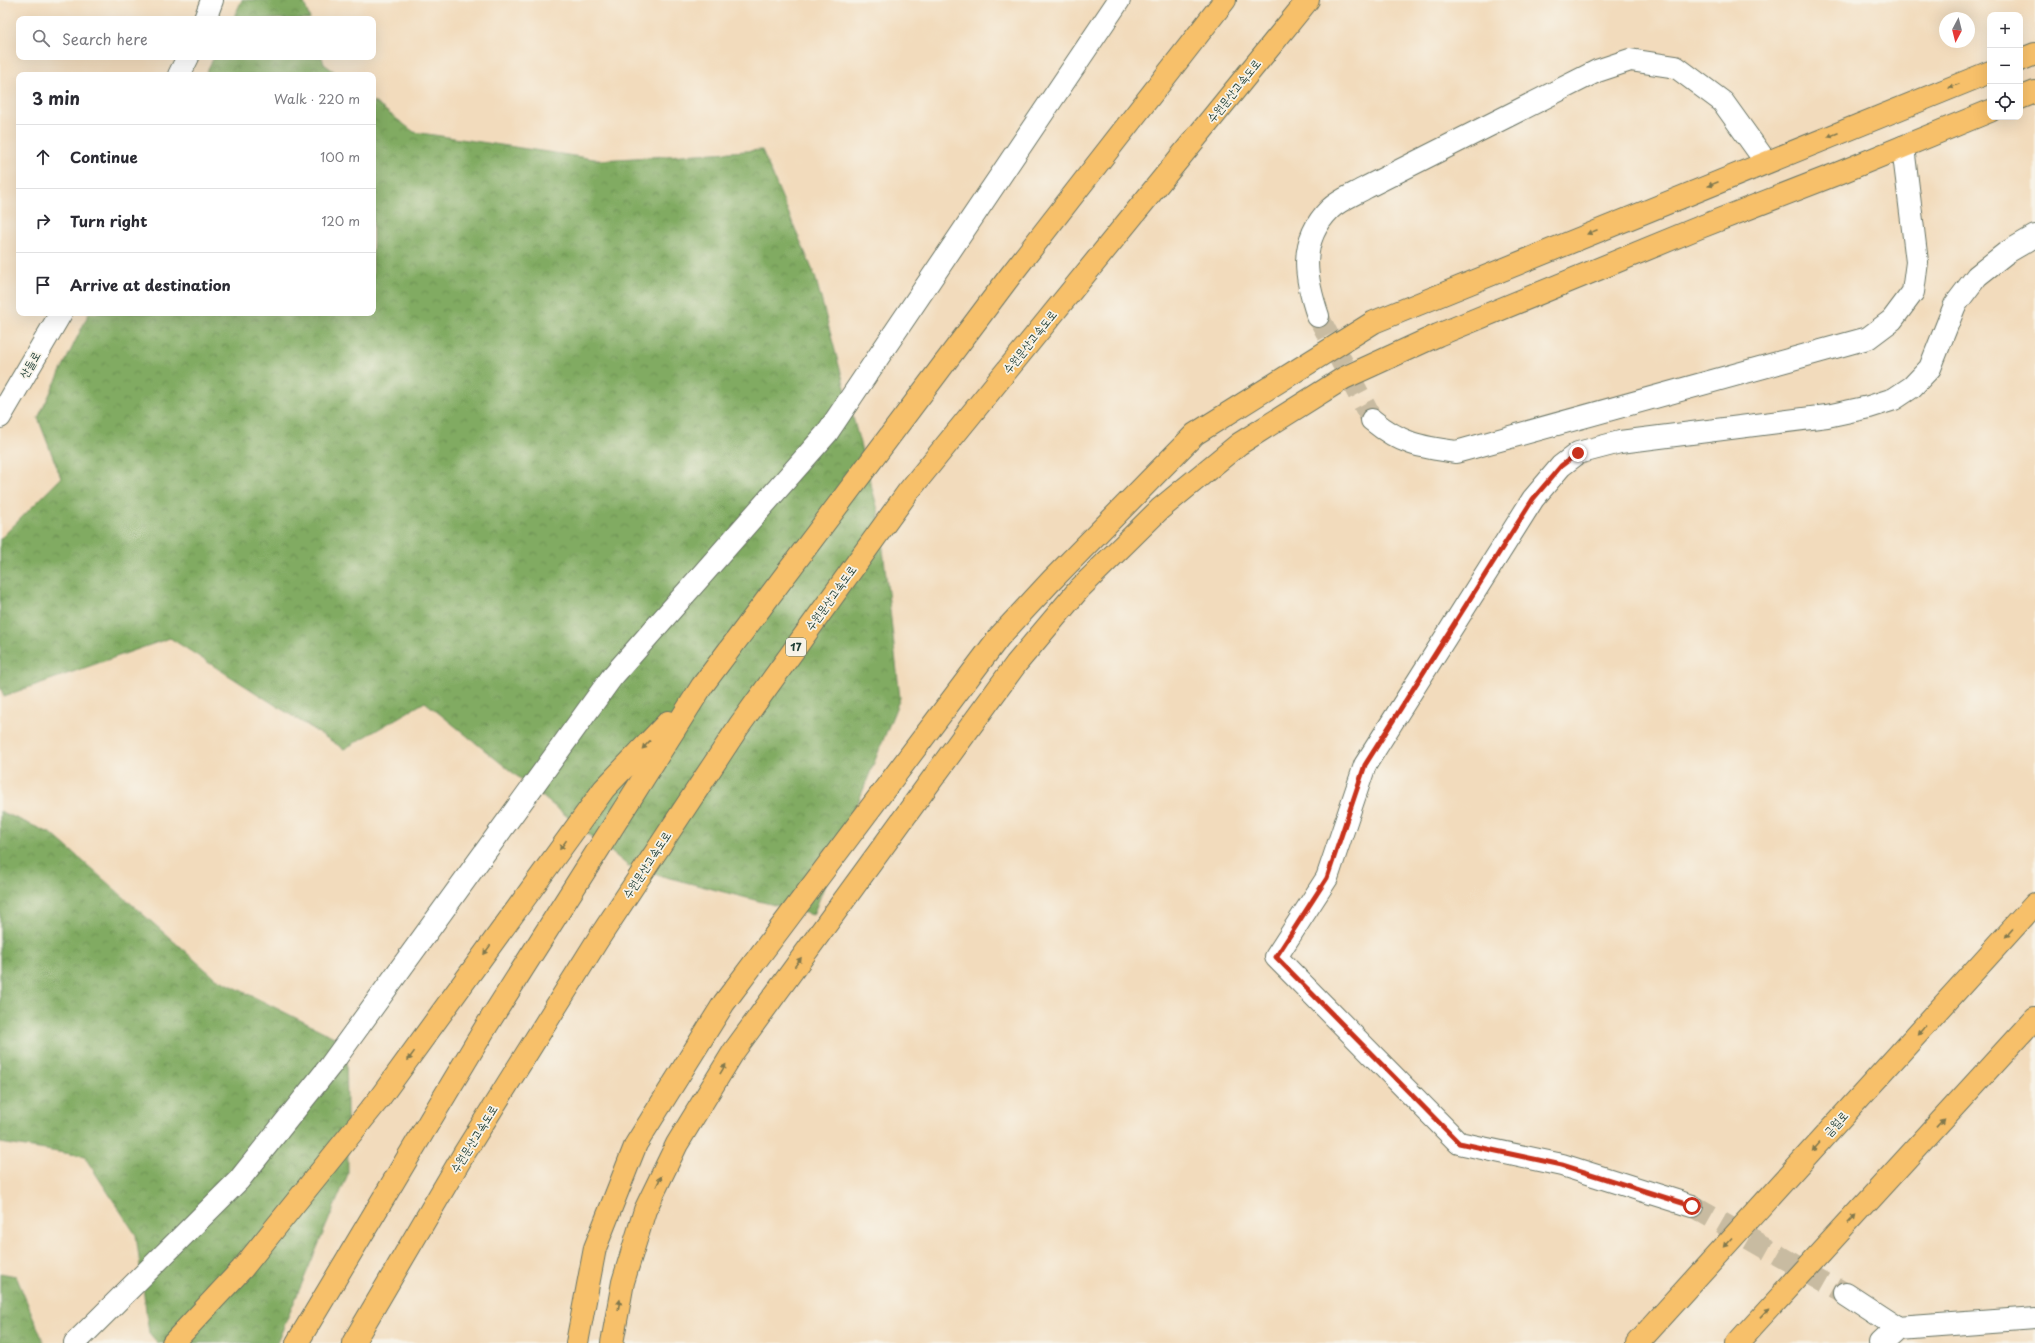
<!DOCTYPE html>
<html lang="en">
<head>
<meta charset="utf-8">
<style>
	:root { --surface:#fff; --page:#f2f2f3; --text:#2b2b33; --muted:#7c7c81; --line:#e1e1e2 }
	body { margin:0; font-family:"Playpen Sans","Poor Story",sans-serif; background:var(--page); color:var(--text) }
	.controls { position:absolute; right:12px; top:12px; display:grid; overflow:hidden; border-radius:8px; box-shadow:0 4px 16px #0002 }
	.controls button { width:36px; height:36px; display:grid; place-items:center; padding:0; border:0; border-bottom:1px solid var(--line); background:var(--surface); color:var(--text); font:20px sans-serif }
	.compass { position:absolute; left:1939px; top:12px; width:36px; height:36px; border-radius:50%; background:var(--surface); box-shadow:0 4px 16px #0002; rotate:187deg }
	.stop { position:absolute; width:12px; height:12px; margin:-9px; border:3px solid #c8321e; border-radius:50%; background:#fff }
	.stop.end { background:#c8321e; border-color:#fff; box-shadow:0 1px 4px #0008 }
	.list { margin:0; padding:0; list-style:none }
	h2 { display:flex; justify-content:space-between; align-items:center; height:52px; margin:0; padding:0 16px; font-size:17px }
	h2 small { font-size:13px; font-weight:400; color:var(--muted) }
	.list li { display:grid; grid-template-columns:26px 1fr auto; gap:12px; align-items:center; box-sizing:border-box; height:64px; padding:0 16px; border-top:1px solid var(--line) }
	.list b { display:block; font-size:15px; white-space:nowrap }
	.list em { font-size:13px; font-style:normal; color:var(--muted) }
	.icon { flex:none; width:22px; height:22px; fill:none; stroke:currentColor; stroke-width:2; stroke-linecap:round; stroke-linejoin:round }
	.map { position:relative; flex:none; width:2035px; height:1343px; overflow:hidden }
	.search { position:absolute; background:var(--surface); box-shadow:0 4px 16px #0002; left:16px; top:16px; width:360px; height:44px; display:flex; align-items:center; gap:10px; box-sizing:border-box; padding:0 14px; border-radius:8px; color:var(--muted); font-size:15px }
	.panel { position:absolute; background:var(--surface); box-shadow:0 4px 16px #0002; left:16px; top:72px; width:360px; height:244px; border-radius:8px }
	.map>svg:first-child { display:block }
	.forest { fill:url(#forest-crowns); stroke:#50744b }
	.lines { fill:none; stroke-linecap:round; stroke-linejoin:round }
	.minor-tunnel { stroke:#c8bba1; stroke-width:22; stroke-dasharray:22 11; stroke-linecap:butt }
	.minor-casing { stroke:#697464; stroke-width:24 }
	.major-casing { stroke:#697464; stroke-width:24 }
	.highway-casing { stroke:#697464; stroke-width:24 }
	.minor { stroke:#fff; stroke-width:22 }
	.major { stroke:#f7c06b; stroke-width:22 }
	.highway { stroke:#f7c06b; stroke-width:22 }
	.oneway { fill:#80784d }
	.route { stroke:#c8321e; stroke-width:5 }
	.labels { text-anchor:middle; stroke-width:3.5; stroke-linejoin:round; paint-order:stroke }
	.shield { fill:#f7f3e8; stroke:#60746a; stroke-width:1 }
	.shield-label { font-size:11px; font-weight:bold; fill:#1f3d34 }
	.street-label { font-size:12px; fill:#1f3d34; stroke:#f7f3e8 }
</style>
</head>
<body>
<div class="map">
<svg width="2035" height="1343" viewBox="0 0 2035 1343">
	<defs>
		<pattern id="forest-crowns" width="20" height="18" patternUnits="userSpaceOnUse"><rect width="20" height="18" fill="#81ab62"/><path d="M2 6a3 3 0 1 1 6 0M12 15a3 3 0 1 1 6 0" fill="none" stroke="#698c52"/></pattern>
	</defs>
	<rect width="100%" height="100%" fill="#f7f3e8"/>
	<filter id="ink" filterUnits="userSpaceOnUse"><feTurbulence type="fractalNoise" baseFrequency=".025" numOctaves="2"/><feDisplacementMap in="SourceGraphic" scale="8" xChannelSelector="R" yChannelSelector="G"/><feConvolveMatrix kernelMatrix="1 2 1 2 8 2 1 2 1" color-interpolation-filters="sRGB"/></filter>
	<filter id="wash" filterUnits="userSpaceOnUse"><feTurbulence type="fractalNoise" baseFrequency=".012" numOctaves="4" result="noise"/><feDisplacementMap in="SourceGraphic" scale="16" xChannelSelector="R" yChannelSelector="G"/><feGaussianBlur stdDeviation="0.9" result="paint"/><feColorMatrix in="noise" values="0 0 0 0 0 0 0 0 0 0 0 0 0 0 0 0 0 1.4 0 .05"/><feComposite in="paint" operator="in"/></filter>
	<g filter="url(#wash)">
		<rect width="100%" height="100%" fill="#f2dbbc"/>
		<path class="forest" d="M 242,0 L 303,0 L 310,19 L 233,19 Z
			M 214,57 L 322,57 L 324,64 L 339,75 L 205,75 Z
			M 373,101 L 414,132 L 601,160 L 762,150 L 815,276 L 879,514 L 900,698 L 813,915 L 631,868 L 425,702 L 344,749 L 170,638 L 4,696 L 0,687 L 0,539 L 61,478 L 38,418 L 89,313 L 373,313 Z
			M 0,811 L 52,834 L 214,977 L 346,1043 L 348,1174 L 277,1343 L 158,1343 L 149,1333 L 136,1235 L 84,1156 L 0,1143 Z
			M 0,1273 L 16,1276 L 44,1343 L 0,1343 Z"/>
	</g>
	<g filter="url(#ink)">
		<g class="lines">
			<path class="minor-tunnel" d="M 1318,316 L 1372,420
				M 1692,1206 L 1846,1294"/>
			<g class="minor-casing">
				<path id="minor" d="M 205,19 L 212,0
					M 179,75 L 188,57
					M 1318,316 C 1305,278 1298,241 1330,209 C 1339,200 1355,194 1367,187 L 1597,71 L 1630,60 L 1676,67 L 1723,102 L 1766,162
					M 0,417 L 61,313
					M 1372,420 C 1401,444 1420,447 1456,452 L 1868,338 L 1892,320 L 1913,292 L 1917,262 L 1903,147
					M 1692,1206 L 1562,1165 L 1459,1143 L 1276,957 L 1327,878 L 1365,765 L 1533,499 L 1561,466 L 1578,453 L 1620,442 L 1827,416 L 1869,407 L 1894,399 L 1912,387 L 1930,368 L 1955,305 L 1977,276 L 2006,253 L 2035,236
					M 1846,1294 L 1898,1328
					M 75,1343 L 239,1180 L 330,1066 L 612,677 L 827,433 L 1119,0
					M 1882,1343 L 1898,1328 L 2035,1318"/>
			</g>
			<g class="major-casing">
				<path id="major" d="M 1637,1343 L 2035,904
					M 1738,1343 L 2035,1018"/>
			</g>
			<g class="highway-casing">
				<path id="highway" d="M 2020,60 L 2035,54
					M 2020,98 L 2035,92
					M 173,1343 L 242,1269 L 379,1099 L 604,789 L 668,722
					M 297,1343 L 487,1025 L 702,686 L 1010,276 L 1225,0
					M 353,1343 L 465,1152 L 597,941 L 739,726 L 908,492 L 1308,0
					M 577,1343 L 595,1248 L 636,1144 L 724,1003 L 999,637 L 1051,581 L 1195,434 L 1374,322 L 1990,72
					M 612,1343 L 623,1282 L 645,1210 L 677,1144 L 734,1051 L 1016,664 L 1080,588 L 1160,509 L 1239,444 L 1344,378 L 1438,335 L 1698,228 L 1839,173 L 1990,111"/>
			</g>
			<use href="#minor" class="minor"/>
			<use href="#major" class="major"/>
			<use href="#highway" class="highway"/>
		</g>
		<defs><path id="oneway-solid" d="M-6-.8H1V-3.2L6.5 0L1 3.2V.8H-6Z"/></defs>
		<g class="oneway">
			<use href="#oneway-solid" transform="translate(1954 86) rotate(158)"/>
			<use href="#oneway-solid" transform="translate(1833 135) rotate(158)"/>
			<use href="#oneway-solid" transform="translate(1713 184) rotate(158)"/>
			<use href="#oneway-solid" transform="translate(1592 232) rotate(158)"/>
			<use href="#oneway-solid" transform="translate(646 745) rotate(133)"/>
			<use href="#oneway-solid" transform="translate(563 845) rotate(126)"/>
			<use href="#oneway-solid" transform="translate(2009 933) rotate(132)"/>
			<use href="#oneway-solid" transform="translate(487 950) rotate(126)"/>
			<use href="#oneway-solid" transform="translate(798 962) rotate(-54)"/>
			<use href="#oneway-solid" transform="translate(1922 1030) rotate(132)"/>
			<use href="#oneway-solid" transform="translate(411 1056) rotate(126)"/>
			<use href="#oneway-solid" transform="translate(723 1069) rotate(-59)"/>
			<use href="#oneway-solid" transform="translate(1940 1123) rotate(-47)"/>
			<use href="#oneway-solid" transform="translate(1816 1147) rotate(132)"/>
			<use href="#oneway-solid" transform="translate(659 1181) rotate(-64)"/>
			<use href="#oneway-solid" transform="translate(1852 1219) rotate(-47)"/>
			<use href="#oneway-solid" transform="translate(1728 1243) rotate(132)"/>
			<use href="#oneway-solid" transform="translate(619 1305) rotate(-80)"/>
			<use href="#oneway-solid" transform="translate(1764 1314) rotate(-47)"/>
		</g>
	</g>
	<g class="lines" filter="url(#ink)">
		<path class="route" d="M 1578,453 L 1561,466 L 1533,499 L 1365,765 L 1327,878 L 1276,957 L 1459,1143 L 1562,1165 L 1692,1206"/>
	</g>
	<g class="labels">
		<rect class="shield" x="786" y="638" width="20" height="18" rx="3"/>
		<g class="shield-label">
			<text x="796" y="651">17</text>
		</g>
		<g class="street-label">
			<text transform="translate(1234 91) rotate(-51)" y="4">수원문산고속도로</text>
			<text transform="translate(1030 342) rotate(-51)" y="4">수원문산고속도로</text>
			<text transform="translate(30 365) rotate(-60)" y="4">산들로</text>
			<text transform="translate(831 598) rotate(-54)" y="4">수원문산고속도로</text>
			<text transform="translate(647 865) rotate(-57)" y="4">수원문산고속도로</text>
			<text transform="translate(1836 1124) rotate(-48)" y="4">금월로</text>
			<text transform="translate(474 1139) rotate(-58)" y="4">수원문산고속도로</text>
		</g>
	</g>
</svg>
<div class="controls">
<button>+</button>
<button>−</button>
<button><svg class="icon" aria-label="locate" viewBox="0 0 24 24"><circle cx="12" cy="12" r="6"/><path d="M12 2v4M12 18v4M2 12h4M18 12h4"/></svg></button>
</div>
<svg class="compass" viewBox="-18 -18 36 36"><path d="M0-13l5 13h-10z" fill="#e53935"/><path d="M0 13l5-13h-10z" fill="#7c7c81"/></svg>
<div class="stop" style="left:1692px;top:1206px"></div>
<div class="stop end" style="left:1578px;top:453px"></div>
<div class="search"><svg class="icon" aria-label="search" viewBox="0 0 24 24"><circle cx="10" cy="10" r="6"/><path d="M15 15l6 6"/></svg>Search here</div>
<section class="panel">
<h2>3 min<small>Walk · 220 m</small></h2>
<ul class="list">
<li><svg class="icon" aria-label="ahead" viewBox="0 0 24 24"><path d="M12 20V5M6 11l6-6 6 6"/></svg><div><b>Continue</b></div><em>100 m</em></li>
<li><svg class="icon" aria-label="right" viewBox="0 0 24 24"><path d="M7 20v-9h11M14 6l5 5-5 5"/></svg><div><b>Turn right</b></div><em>120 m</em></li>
<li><svg class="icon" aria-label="arrive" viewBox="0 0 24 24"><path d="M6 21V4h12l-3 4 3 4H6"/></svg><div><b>Arrive at destination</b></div></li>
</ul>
</section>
</div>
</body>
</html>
